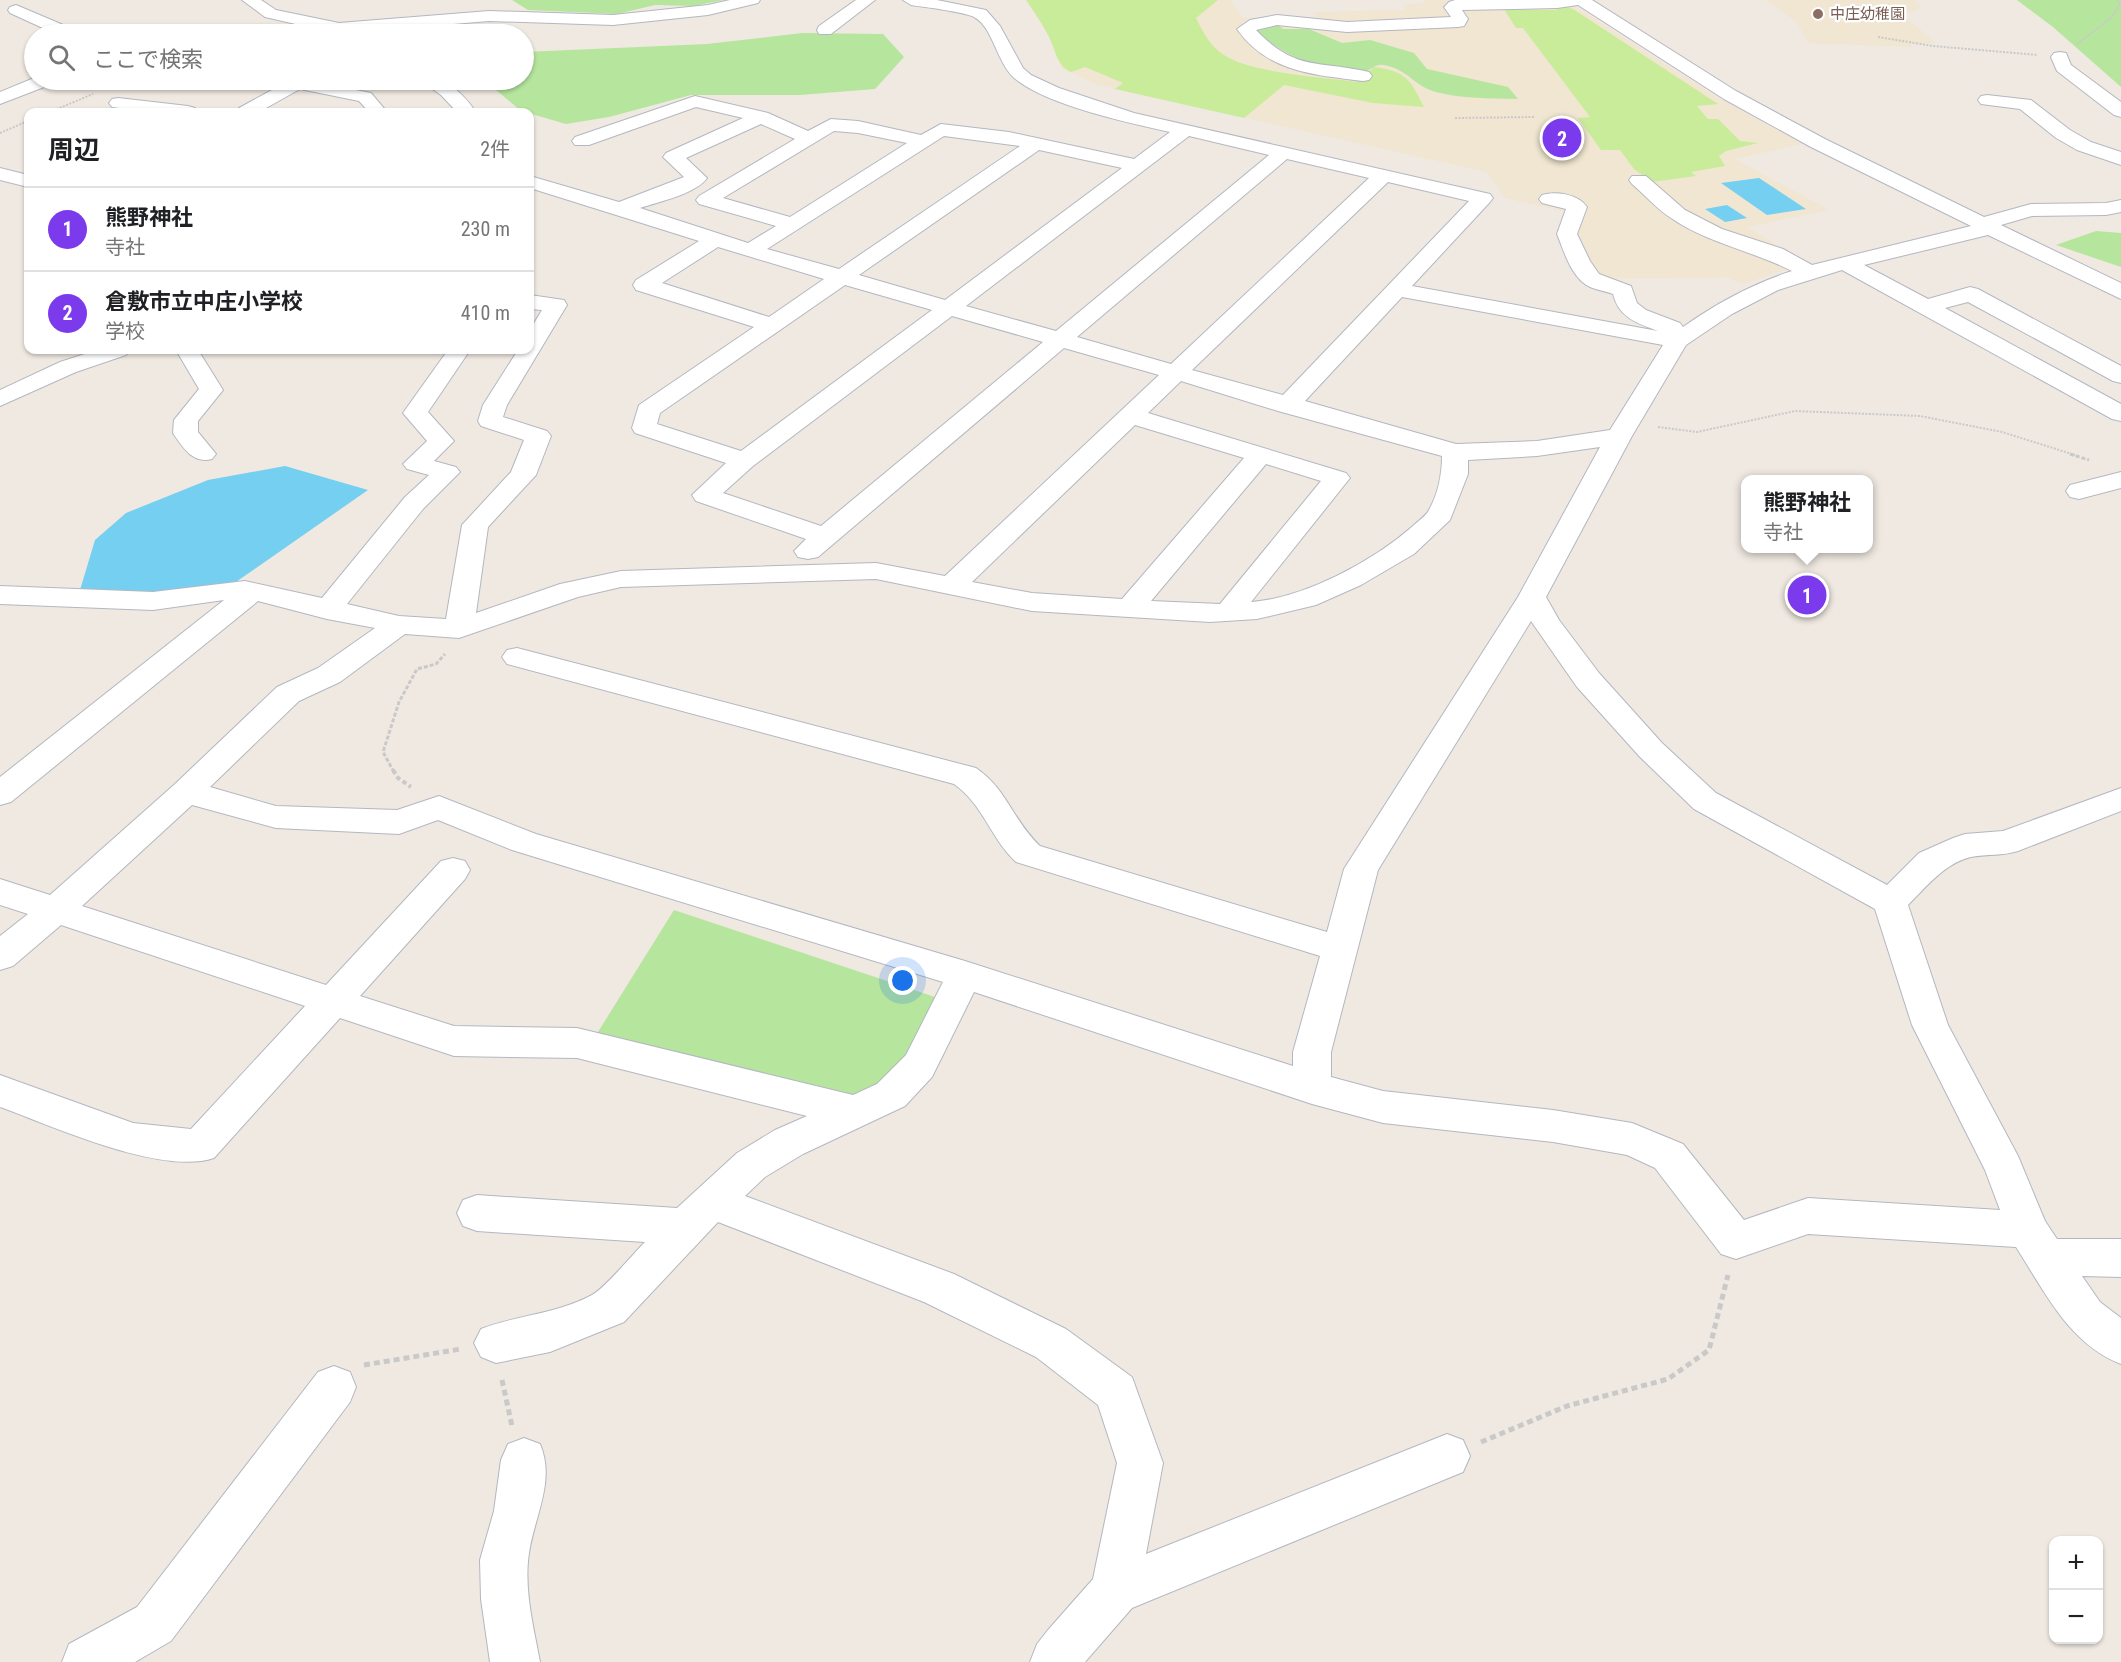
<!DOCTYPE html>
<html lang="ja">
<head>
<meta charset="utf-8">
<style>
	:root { --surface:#fff; --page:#f2f2f2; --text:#202124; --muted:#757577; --line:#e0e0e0; --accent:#7c3aed }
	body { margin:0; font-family:"Roboto Condensed","Noto Sans JP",sans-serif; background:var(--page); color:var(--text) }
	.controls { position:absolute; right:18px; bottom:18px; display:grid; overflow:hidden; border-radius:12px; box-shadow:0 2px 4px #0004 }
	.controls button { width:54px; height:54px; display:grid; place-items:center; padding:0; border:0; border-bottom:2px solid var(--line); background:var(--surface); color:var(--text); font:30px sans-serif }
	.you { position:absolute; left:903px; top:981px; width:21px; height:21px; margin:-15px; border:4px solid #fff; border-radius:50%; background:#1a73e8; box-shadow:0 0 0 9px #1a73e833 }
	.badge { display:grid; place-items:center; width:39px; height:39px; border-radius:50%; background:var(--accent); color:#fff; font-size:20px; font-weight:700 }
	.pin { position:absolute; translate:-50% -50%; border:3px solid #fff; box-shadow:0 2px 6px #0006 }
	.popup { position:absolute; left:1741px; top:475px; width:132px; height:78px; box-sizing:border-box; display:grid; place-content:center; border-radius:12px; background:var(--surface); filter:drop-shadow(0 2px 4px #0005); font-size:20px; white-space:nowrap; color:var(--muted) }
	.popup b { font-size:22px; color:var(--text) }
	.popup::after { content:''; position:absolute; left:50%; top:100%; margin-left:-12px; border:12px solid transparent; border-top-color:var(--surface) }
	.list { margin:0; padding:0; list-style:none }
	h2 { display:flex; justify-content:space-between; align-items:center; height:78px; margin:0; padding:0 24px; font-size:26px }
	h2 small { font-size:20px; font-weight:400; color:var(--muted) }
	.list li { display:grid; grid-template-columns:39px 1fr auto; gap:18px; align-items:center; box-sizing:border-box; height:84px; padding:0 24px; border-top:2px solid var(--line) }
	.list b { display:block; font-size:22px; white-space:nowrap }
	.list p { margin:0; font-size:20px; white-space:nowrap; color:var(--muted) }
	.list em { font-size:20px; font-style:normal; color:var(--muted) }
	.icon { flex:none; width:33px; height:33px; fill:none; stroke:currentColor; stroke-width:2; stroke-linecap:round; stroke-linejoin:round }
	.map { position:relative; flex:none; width:2121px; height:1662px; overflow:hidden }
	.search { position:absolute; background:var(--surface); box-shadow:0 2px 4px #0004; left:24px; top:24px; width:510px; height:66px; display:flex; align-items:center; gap:15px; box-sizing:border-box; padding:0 21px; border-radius:33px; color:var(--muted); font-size:22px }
	.panel { position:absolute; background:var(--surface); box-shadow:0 2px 4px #0004; left:24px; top:108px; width:510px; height:246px; border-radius:12px }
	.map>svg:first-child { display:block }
	.education { fill:#f0e6d1 }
	.green { fill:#b6e59e }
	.pitch { fill:#c9ec9a }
	.water { fill:#75cff0 }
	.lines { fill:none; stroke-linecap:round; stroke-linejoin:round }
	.minor-casing { stroke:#b4b7c1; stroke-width:2 }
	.path-far3 { stroke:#c9c9c9; stroke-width:2; stroke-dasharray:2 1.5; stroke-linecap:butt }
	.path-far2 { stroke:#c9c9c9; stroke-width:3; stroke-dasharray:4 2; stroke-linecap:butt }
	.path-far1 { stroke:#c9c9c9; stroke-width:4; stroke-dasharray:4.5 3; stroke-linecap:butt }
	.path { stroke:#c9c9c9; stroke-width:5; stroke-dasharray:6 4; stroke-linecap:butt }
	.minor { fill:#fff; fill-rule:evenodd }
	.education-dot { fill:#8d6e63; stroke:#fff; stroke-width:2 }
	.labels { text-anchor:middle; stroke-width:4.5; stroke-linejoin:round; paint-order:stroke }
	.far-education-label { font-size:15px; fill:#785e54; stroke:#fff; text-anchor:start }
</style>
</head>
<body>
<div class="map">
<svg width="2121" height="1662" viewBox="0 0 2121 1662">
	<rect width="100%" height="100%" fill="#efe9e1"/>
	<path class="education" d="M 1026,0 L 1231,0 L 1243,18 L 1287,16 L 1320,23 L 1314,12 L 1406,10 L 1404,4 L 1423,3 L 1425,0 L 1565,0 L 1717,97 L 1802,144 L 1735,159 L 1829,210 L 1748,227 L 1805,263 L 1743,284 L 1727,277 L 1577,279 L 1560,233 L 1568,212 L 1505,198 L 1487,172 L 1098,85 L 1063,69 L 1056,57 L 1050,38 Z
		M 1766,0 L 1914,0 L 1921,6 L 1918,10 L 1901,13 L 1935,43 L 1910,44 L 1912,47 L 1808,43 L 1797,22 Z"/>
	<path class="green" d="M 512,0 L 724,0 L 693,6 L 655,5 L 617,14 L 528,10 Z
		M 2017,0 L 2121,0 L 2121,87 L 2053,27 Z
		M 1275,22 L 1283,29 L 1309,29 L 1342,43 L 1370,40 L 1414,53 L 1427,69 L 1508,87 L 1518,99 C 1491,98 1462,99 1436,92 C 1414,86 1409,70 1384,65 C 1375,63 1368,73 1359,73 C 1314,72 1286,54 1251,29 Z
		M 802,33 L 883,34 L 904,57 L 875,89 L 800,95 L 691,95 L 609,117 L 566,124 L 521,111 L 484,80 L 524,80 L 524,52 L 707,44 Z
		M 2096,231 L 2121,233 L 2121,267 L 2056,245 Z
		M 674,910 L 938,998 L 913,1063 L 854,1107 L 588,1048 Z"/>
	<path class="pitch" d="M 1026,0 L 1218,0 L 1196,18 C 1203,32 1210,46 1224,55 C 1250,73 1323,77 1357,82 L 1374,67 C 1406,71 1410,79 1424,107 L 1373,103 L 1284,85 L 1244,118 L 1115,89 L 1123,83 L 1085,67 L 1071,72 C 1056,65 1056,50 1049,37 C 1043,24 1034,12 1026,0 Z
		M 1502,6 L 1516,6 L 1519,10 L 1557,10 L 1556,6 L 1564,6 L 1573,9 L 1718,104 L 1697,106 L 1708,119 L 1718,119 L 1740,141 L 1758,143 L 1726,151 L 1719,156 L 1725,166 L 1691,172 L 1696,176 L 1652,182 L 1634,169 L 1620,150 L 1601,150 L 1578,118 L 1590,117 L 1523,28 L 1516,28 Z"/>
	<path class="water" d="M 446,22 L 444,31 L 440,34 L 363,34 L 363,27 Z
		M 1759,178 L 1806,209 L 1767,215 L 1721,183 Z
		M 1727,205 L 1747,218 L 1725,222 L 1705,209 Z
		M 285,466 L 368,490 L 233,584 L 146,593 L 80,590 L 95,540 L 126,513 L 208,480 Z"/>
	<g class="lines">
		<g class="minor-casing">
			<path id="minor" d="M 242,0 L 261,0 L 276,10 L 339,23 L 489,11 L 613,15 L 708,5 L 730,0 L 760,0 L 758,3 L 708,15 L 613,25 L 489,21 L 358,32 L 359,34 L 339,34 L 265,17 Z
				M 856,0 L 875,0 L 831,34 L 819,34 L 817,30 L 819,26 Z
				M 903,0 L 937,0 L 986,10 L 1000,26 L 1023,68 L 1031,75 L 1059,88 L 1134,113 L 1490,194 L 1493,198 L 1490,202 L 1412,286 L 1658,331 C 1637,323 1619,318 1613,294 C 1605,291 1597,290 1590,287 C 1571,278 1564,251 1557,234 L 1566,209 L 1542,203 L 1539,199 L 1542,195 C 1556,191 1578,194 1587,207 L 1577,234 L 1590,261 L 1599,274 L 1631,286 L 1637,303 L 1646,310 L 1680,323 L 1683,327 C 1717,303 1752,284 1792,271 C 1753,251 1707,243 1671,218 C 1657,209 1645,195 1632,184 L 1629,180 L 1632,176 L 1646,176 L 1685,210 L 1722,229 L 1783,249 L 1812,265 L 1971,226 L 1811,147 L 1724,99 L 1578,5 L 1557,8 L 1462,10 L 1468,19 L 1464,26 L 1458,27 L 1347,32 L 1277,25 L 1256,30 C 1296,72 1319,60 1369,72 L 1372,76 L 1369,80 L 1363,81 C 1314,75 1267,72 1237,29 L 1250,20 L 1277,15 L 1347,22 L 1451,17 L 1444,7 L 1449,2 L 1455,0 L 1592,0 L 1736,91 L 1825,139 L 1984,217 L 2031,204 L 2106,203 L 2121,200 L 2121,212 L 2106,215 L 2032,216 L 2001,225 L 2121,283 L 2121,299 L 1988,235 L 1864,265 L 1928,299 L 1970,287 L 1978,289 L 2121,366 L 2121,383 L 2113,381 L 1968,302 L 1945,308 L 2121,404 L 2121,421 L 2112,419 L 1842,270 L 1778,290 L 1732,314 L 1686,345 L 1632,436 L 1546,597 L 1559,620 L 1599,673 L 1662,743 L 1716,793 L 1887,885 L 1919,853 L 1953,838 L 1965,834 L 2003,831 L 2121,788 L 2121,811 L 2018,851 C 2002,856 1987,854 1971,857 C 1945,863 1926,887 1908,905 L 1948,1025 L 2018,1156 L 2045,1221 L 2057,1239 L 2121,1239 L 2121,1277 L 2082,1276 L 2100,1302 L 2121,1318 L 2121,1364 C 2069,1344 2045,1292 2016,1247 L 1808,1234 L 1736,1259 L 1721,1254 L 1655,1168 L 1627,1155 L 1553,1142 L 1383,1123 L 1312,1104 L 974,992 L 932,1077 L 905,1106 L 803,1154 L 765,1177 L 745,1196 L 954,1274 L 1066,1329 L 1132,1377 L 1163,1463 L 1146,1554 L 1447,1434 L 1463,1440 L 1470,1456 L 1463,1472 L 1132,1608 L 1085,1662 L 1030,1662 L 1037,1644 L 1048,1630 L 1093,1579 L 1117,1463 L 1098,1405 L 1036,1357 L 924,1302 L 718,1222 L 624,1322 L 550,1352 L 496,1363 L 481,1357 L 474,1343 L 481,1329 C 517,1315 557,1314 592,1295 C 606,1287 632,1255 645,1242 L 477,1231 L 463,1226 L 457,1213 L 463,1200 L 477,1195 L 677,1208 L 737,1153 L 775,1130 L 807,1116 L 577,1058 L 454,1056 L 340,1018 L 214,1158 C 161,1176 53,1126 0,1107 L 0,1075 L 133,1123 L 191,1129 L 305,1006 L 61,925 L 13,966 L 0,970 L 0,936 L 28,914 L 0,905 L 0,879 L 50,895 L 175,784 L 277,687 L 318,668 L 375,628 L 327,619 L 258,601 L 11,802 L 0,805 L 0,777 L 224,600 L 153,610 L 0,604 L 0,586 L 153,592 L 245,581 L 322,598 L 405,497 L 429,475 L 407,469 L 403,464 L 427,441 L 403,413 L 448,350 L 470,350 L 428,412 L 454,441 L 434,461 L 456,467 L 460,472 L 423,509 L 347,604 L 399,616 L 446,619 L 462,525 L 511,472 L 524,440 L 481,426 L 478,421 L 483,405 L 518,350 L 530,350 L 530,330 L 542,310 L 530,309 L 530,295 L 564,300 L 567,305 L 507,405 L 503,417 L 547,431 L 551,436 L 536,475 L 488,527 L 476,613 L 560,584 L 621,571 L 876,563 L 945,576 L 1159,375 L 1064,348 L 818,557 L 808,559 L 798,557 L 794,551 L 806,539 L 696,501 L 692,495 L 726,463 L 635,433 L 632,428 L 639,405 L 754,327 L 636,290 L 633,285 L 636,280 L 699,241 L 530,188 L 530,176 L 619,202 L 684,177 L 663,157 L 666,153 L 743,118 L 696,107 L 589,145 L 575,145 L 572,141 L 575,137 L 695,96 L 768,113 L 808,131 L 831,119 L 858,121 L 921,135 L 941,124 L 1009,132 L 1134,159 L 1170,132 C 1129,123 1051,106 1018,81 C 997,67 994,27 974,17 C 965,12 924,7 911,5 ZM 761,124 L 795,139 L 699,196 L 696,200 L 699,204 L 776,226 L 748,243 L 640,208 C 658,202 696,194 707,178 L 686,158 ZM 834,131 L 858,133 L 907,143 L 790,217 L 723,198 ZM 944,136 L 1020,146 L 839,269 L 767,249 ZM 1189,136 L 1269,155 L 1056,331 L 966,306 ZM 1039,150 L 1122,168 L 945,300 L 859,275 ZM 1287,159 L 1369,178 L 1171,364 L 1077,337 ZM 1388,182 L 1469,201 L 1283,395 L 1192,370 ZM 718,247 L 824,279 L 769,317 L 662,283 ZM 845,285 L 932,310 L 741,451 L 657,424 L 660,413 ZM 1402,297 L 1663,345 L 1610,430 L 1537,441 L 1456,444 L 1305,401 ZM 952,316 L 1043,342 L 821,526 L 723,493 L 753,466 ZM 1181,381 L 1278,411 L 1442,456 C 1442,474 1438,494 1429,510 C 1426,516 1418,521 1413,526 C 1373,561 1305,598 1251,602 L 1350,478 L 1346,473 L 1148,413 ZM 1135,425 L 1244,458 L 1122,599 L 1032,593 L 972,582 ZM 1600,447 L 1518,597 L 1344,869 L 1327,932 L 1040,846 C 1013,821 1007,789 976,768 L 517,648 L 507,650 L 502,657 L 507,664 L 954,784 C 983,804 991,839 1016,862 L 1320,956 L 1293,1052 L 1293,1066 L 965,961 L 536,834 L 439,796 L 397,810 L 276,806 L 210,787 L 299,701 L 340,682 L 405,634 L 459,638 L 578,597 L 621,587 L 876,579 L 1032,611 L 1210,622 L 1257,619 L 1316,605 L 1361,585 L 1414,554 L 1450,520 L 1468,474 L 1468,460 L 1537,456 ZM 1266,464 L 1321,481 L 1220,604 L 1151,601 ZM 1531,621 L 1577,687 L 1640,757 L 1694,809 L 1875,909 L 1912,1025 L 1985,1170 L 2000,1210 L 1808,1198 L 1744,1220 L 1683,1144 L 1632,1123 L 1553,1110 L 1383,1091 L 1331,1077 L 1331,1052 L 1378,870 ZM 192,805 L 276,828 L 399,834 L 438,820 L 512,850 L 943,982 L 906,1055 L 877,1084 L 853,1095 L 577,1028 L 454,1026 L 360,996 L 465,879 L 470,870 L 465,861 L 453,858 L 441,861 L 326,985 L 82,906 Z
				M 16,5 L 75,30 L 77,34 L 56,34 L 10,13 L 8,10 L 10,7 Z
				M 2060,52 L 2066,53 L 2071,65 L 2121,102 L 2121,117 L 2114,115 L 2057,71 L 2051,57 L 2054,53 Z
				M 34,78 L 55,80 L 52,84 L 0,104 L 0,92 Z
				M 272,80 L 305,80 L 371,93 L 387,112 L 369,112 L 359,101 L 300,89 L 259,112 L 237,112 L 239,108 L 281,85 L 275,84 Z
				M 420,80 C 446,77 461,91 476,112 L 457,112 L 441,95 Z
				M 1987,95 L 2031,100 L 2070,130 L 2091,142 L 2121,152 L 2121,165 L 2077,150 L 2056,138 L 2020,109 L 1981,104 L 1978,100 L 1981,96 Z
				M 118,98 L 188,106 L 195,108 L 197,112 L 149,112 L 112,107 L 109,103 L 112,99 Z
				M 0,168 L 28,175 L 28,187 L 0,180 Z
				M 97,350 L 130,350 L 126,355 L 76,372 L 0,406 L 0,390 L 60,362 Z
				M 176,350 L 198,350 L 223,390 L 198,421 L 198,432 L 216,454 L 212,459 C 193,464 183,448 173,433 L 174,420 L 199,389 Z
				M 2121,472 L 2121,488 L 2079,499 L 2070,497 L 2066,491 L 2070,485 Z
				M 334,1366 L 350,1372 L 356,1387 L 350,1402 L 171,1641 L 135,1662 L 62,1662 L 69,1644 L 137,1607 L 318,1372 Z
				M 524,1438 L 540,1444 C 557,1483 531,1522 528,1561 C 525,1595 534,1629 540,1662 L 490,1662 L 481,1599 L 480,1560 L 494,1511 L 501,1460 L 508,1444 Z"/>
		</g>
		<path class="path-far3" d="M 1878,37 L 1933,46 L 2038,55
			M 2077,44 L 2112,17 L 2120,4 L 2117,0
			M 50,112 L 93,94
			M 1455,118 L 1535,117
			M 0,133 L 28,121
			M 1658,427 L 1697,432 L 1795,411 L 1920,416 L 2002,432 L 2075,455"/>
		<path class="path-far2" d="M 2070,454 L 2089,460
			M 394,772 L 383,752 L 399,702 L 417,669 L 436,664 L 445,654"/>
		<path class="path-far1" d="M 393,770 L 398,778 L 411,787"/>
		<path class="path" d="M 364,1365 L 461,1349
			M 502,1380 L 512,1426
			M 1481,1442 L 1567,1406 L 1668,1379 L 1709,1350 L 1728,1275"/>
		<use href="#minor" class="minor"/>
	</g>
	<circle class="education-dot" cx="1818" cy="14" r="6"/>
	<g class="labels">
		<g class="far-education-label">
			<text x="1830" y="19">中庄幼稚園</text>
		</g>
	</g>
</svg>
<div class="controls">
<button>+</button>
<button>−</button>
</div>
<div class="you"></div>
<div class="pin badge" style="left:1807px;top:595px">1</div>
<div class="popup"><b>熊野神社</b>寺社</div>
<div class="pin badge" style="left:1562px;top:138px">2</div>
<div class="search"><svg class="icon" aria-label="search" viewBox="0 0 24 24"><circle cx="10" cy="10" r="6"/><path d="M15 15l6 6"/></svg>ここで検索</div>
<section class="panel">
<h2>周辺<small>2件</small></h2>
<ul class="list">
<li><span class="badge">1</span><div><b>熊野神社</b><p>寺社</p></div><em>230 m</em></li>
<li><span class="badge">2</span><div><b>倉敷市立中庄小学校</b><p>学校</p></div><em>410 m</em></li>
</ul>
</section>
</div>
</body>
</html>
